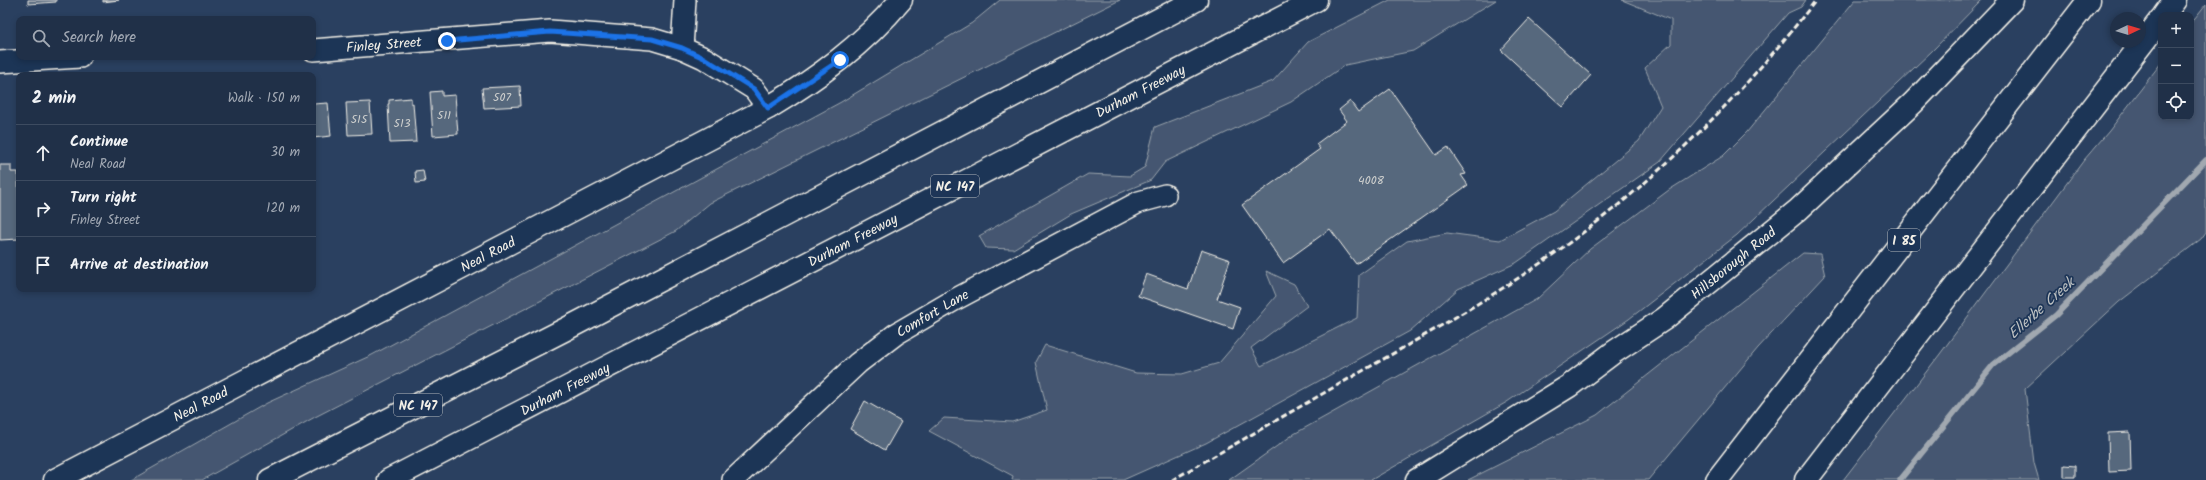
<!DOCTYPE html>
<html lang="en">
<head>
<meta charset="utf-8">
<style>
	:root { --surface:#203048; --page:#2d3c52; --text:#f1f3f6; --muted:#a2a9b4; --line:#3d4b60 }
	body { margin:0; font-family:Kalam,sans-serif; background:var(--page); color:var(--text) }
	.controls { position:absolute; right:12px; top:12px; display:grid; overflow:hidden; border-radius:8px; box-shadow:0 2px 6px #0003 }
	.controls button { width:36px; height:36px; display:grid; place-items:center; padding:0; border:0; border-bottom:1px solid var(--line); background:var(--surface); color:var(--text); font:20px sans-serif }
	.compass { position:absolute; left:2110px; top:12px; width:36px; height:36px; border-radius:50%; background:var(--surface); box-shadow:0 2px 6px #0003; rotate:86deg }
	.stop { position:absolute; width:12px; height:12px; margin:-9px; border:3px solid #1a73e8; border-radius:50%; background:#fff }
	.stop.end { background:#1a73e8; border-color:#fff; box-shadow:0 1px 4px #0008 }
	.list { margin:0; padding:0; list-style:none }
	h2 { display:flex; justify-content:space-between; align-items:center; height:52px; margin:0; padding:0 16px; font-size:17px }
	h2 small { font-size:13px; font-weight:400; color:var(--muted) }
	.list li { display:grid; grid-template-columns:26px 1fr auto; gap:12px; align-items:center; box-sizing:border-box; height:56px; padding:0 16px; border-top:1px solid var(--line) }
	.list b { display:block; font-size:15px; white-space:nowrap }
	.list p { margin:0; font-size:13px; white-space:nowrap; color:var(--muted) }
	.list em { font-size:13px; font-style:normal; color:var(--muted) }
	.icon { flex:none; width:22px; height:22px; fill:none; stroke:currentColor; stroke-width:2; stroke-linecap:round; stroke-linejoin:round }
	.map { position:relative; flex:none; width:2206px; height:480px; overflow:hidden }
	.search { position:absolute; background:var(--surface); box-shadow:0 2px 6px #0003; left:16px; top:16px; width:300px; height:44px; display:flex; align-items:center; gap:10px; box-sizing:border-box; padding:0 14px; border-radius:8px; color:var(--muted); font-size:15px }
	.panel { position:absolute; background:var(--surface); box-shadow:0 2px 6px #0003; left:16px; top:72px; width:300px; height:220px; border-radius:8px }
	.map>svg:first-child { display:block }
	.green { fill:#445771; stroke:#9ca4ac }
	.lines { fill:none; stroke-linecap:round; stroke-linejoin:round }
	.stream { stroke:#a1a8b0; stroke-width:5.5 }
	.building { fill:#56677d; stroke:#f4f1e8 }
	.minor-casing { stroke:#f4f1e8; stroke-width:24 }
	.tertiary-casing { stroke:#f4f1e8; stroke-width:25 }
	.primary-casing { stroke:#f4f1e8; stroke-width:25 }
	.motorway-casing { stroke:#f4f1e8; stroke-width:25 }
	.minor { stroke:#1d3557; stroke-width:21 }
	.tertiary { stroke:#1d3557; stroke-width:22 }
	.primary { stroke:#1d3557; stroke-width:22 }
	.motorway { stroke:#1d3557; stroke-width:22 }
	.rail { stroke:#f4f1e8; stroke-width:3; stroke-dasharray:6 3; stroke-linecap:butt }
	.route { stroke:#1a73e8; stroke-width:5 }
	.labels { text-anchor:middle; stroke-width:3.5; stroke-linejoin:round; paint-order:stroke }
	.number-label { font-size:12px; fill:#cccecd }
	.shield { fill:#1d3557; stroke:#b4b9bc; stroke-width:1 }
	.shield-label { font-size:13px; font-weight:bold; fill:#f4f1e8 }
	.street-label { font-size:14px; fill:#f4f1e8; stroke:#1d3557 }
	.water-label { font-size:15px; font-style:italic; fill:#bdc1c2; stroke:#1d3557 }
</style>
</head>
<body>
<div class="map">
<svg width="2206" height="480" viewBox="0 0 2206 480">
	<rect width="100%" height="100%" fill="#2a4060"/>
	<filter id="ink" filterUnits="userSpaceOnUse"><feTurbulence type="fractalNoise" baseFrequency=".025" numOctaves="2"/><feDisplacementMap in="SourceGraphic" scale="8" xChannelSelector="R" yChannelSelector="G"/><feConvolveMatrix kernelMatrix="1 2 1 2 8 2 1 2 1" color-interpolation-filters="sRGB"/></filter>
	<g filter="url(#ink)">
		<path class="green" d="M 1000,0 L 1120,0 L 710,203 L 676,231 L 315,417 L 202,480 L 131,480 L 267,403 L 372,355 L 841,102 L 972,23 Z
			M 1390,0 L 1496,0 L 1413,51 L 1345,65 L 1291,102 L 1165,162 L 1151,180 L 1071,214 L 1013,249 L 986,248 L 979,236 L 1088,174 L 1130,176 L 1145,167 L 1155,127 L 1273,81 L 1308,42 Z
			M 1622,0 L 1806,0 L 1801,7 L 1788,13 L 1660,162 L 1516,263 L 1458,289 L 1410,331 L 1206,443 L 1123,480 L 1012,480 L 1013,476 L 929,431 L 944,418 L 1012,422 L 1047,410 L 1036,362 L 1045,345 L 1136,373 L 1182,374 L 1219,363 L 1276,296 L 1266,271 L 1294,284 L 1307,306 L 1251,348 L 1261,366 L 1357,318 L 1359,275 L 1407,241 L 1447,233 L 1500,240 L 1554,211 L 1639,141 L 1661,106 L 1645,68 L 1671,44 L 1671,20 Z
			M 1855,0 L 1982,0 L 1932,51 L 1737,235 L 1629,319 L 1507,402 L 1371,480 L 1229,480 L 1294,434 L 1537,299 L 1590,249 L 1669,190 L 1723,156 L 1747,132 Z
			M 2206,4 L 2206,232 L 2201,239 L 2119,302 L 2025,389 L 2034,463 L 2039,480 L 1843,480 L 1940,354 L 2084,160 L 2109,131 L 2161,63 L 2161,117 L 2191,117 L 2191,23 Z
			M 1803,253 L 1820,254 L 1825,276 L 1758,348 L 1648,480 L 1468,480 L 1597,415 Z"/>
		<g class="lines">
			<path class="stream" d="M 1900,480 L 1993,365 L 2056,315 L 2206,160"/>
		</g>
		<path class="building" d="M 28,0 L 56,0 L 56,2 L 28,4 Z
			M 103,0 L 119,0 L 103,2 Z
			M 1529,19 L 1591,75 L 1563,107 L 1501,50 Z
			M 520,86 L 521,106 L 484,108 L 482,88 Z
			M 1390,89 L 1436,155 L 1448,147 L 1466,174 L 1461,175 L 1468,185 L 1356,264 L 1330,229 L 1283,263 L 1242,205 L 1320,149 L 1316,144 L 1347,121 L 1339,110 L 1350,101 L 1358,112 Z
			M 442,91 L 442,96 L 455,95 L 458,134 L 433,136 L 430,92 Z
			M 411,98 L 411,104 L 413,103 L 416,142 L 390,143 L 388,104 L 389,104 L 389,100 Z
			M 370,102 L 372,134 L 348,135 L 346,103 Z
			M 328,103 L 331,136 L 313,138 L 313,104 Z
			M 0,165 L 11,165 L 11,172 L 18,172 L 19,239 L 0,240 Z
			M 423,170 L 425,182 L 416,183 L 415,171 Z
			M 1201,250 L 1230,260 L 1217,299 L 1240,307 L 1233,329 L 1138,296 L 1146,274 L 1188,289 Z
			M 865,401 L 901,422 L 885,450 L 850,429 Z
			M 2130,432 L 2131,471 L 2109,472 L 2108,433 Z
			M 2064,465 L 2075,466 L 2075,477 L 2064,477 Z"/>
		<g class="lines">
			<g class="minor-casing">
				<g id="minor">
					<path d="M 682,48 L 685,0"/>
					<path id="s1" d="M 313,50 L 550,31 L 652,39 L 682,48 L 704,58 L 754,89 L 768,108"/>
					<path d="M 0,62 L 80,57"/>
					<path id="s2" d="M 733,480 L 858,363 L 896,334 L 956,299 L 1139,202 L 1165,195"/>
				</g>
			</g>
			<g class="tertiary-casing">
				<g id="tertiary">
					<path id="s3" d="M 55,480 L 768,108 C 818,78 863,45 901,0"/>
				</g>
			</g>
			<g class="primary-casing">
				<g id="primary">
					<path id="s4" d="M 1417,480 L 1569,386 L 1614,352 L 1664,319 L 1798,210 L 1913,103 L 2012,0"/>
				</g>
			</g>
			<g class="motorway-casing">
				<g id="motorway">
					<path d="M 2164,15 L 2175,0"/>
					<path d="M 270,480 L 566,329 L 1196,0"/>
					<path id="s5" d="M 389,480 L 1316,0"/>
					<path d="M 1717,480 L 2089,0"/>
					<path d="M 1806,480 L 2161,19"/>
				</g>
			</g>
			<use href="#minor" class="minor"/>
			<use href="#tertiary" class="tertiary"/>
			<use href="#primary" class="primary"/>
			<use href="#motorway" class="motorway"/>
			<path class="rail" d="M 1172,480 C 1239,442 1306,403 1373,365 C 1443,325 1513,285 1577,237 C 1668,170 1747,89 1816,0"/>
		</g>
	</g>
	<g class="lines" filter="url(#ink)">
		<path class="route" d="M 447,41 L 550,32 L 652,39 L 682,48 L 704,58 L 754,89 L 768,108 L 840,60"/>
	</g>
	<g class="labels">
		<g class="number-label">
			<text x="502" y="101">507</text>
			<text x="444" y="119">511</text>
			<text x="359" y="123">515</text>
			<text x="402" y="127">513</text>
			<text x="1371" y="184">4008</text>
		</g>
		<g class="shield">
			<rect x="931" y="175" width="48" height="22" rx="3"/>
			<rect x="1888" y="229" width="32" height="22" rx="3"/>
			<rect x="394" y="394" width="48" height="22" rx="3"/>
		</g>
		<g class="shield-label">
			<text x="955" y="191">NC 147</text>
			<text x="1904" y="245">I 85</text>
			<text x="418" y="410">NC 147</text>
		</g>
		<g class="street-label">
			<text dy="5" stroke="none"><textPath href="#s1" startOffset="71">Finley Street</textPath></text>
			<text dy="5" stroke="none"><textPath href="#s5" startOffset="846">Durham Freeway</textPath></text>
			<text dy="5" stroke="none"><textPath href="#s5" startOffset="522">Durham Freeway</textPath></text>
			<text dy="5" stroke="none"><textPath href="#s3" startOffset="488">Neal Road</textPath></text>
			<text dy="5" stroke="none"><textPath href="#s4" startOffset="384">Hillsborough Road</textPath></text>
			<text dy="5" stroke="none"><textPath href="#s2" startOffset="261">Comfort Lane</textPath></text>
			<text dy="5" stroke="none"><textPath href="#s5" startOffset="198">Durham Freeway</textPath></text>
			<text dy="5" stroke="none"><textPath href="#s3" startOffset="164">Neal Road</textPath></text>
		</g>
		<g class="water-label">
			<text transform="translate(2041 308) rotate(-42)" y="5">Ellerbe Creek</text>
		</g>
	</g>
</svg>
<div class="controls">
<button>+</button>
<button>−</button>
<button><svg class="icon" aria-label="locate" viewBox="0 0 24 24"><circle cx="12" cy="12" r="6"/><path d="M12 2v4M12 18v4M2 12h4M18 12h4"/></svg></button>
</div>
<svg class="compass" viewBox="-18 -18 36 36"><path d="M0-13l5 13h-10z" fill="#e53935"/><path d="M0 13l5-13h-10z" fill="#a2a9b4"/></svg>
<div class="stop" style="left:840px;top:60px"></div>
<div class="stop end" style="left:447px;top:41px"></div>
<div class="search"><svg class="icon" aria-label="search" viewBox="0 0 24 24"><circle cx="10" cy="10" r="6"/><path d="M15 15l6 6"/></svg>Search here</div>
<section class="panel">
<h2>2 min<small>Walk · 150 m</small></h2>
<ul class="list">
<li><svg class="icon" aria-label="ahead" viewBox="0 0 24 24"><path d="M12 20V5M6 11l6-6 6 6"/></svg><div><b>Continue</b><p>Neal Road</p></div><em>30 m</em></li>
<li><svg class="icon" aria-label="right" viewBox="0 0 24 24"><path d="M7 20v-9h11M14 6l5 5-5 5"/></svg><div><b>Turn right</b><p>Finley Street</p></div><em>120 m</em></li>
<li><svg class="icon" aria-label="arrive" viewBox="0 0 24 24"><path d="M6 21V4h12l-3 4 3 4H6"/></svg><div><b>Arrive at destination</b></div></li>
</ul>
</section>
</div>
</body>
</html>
